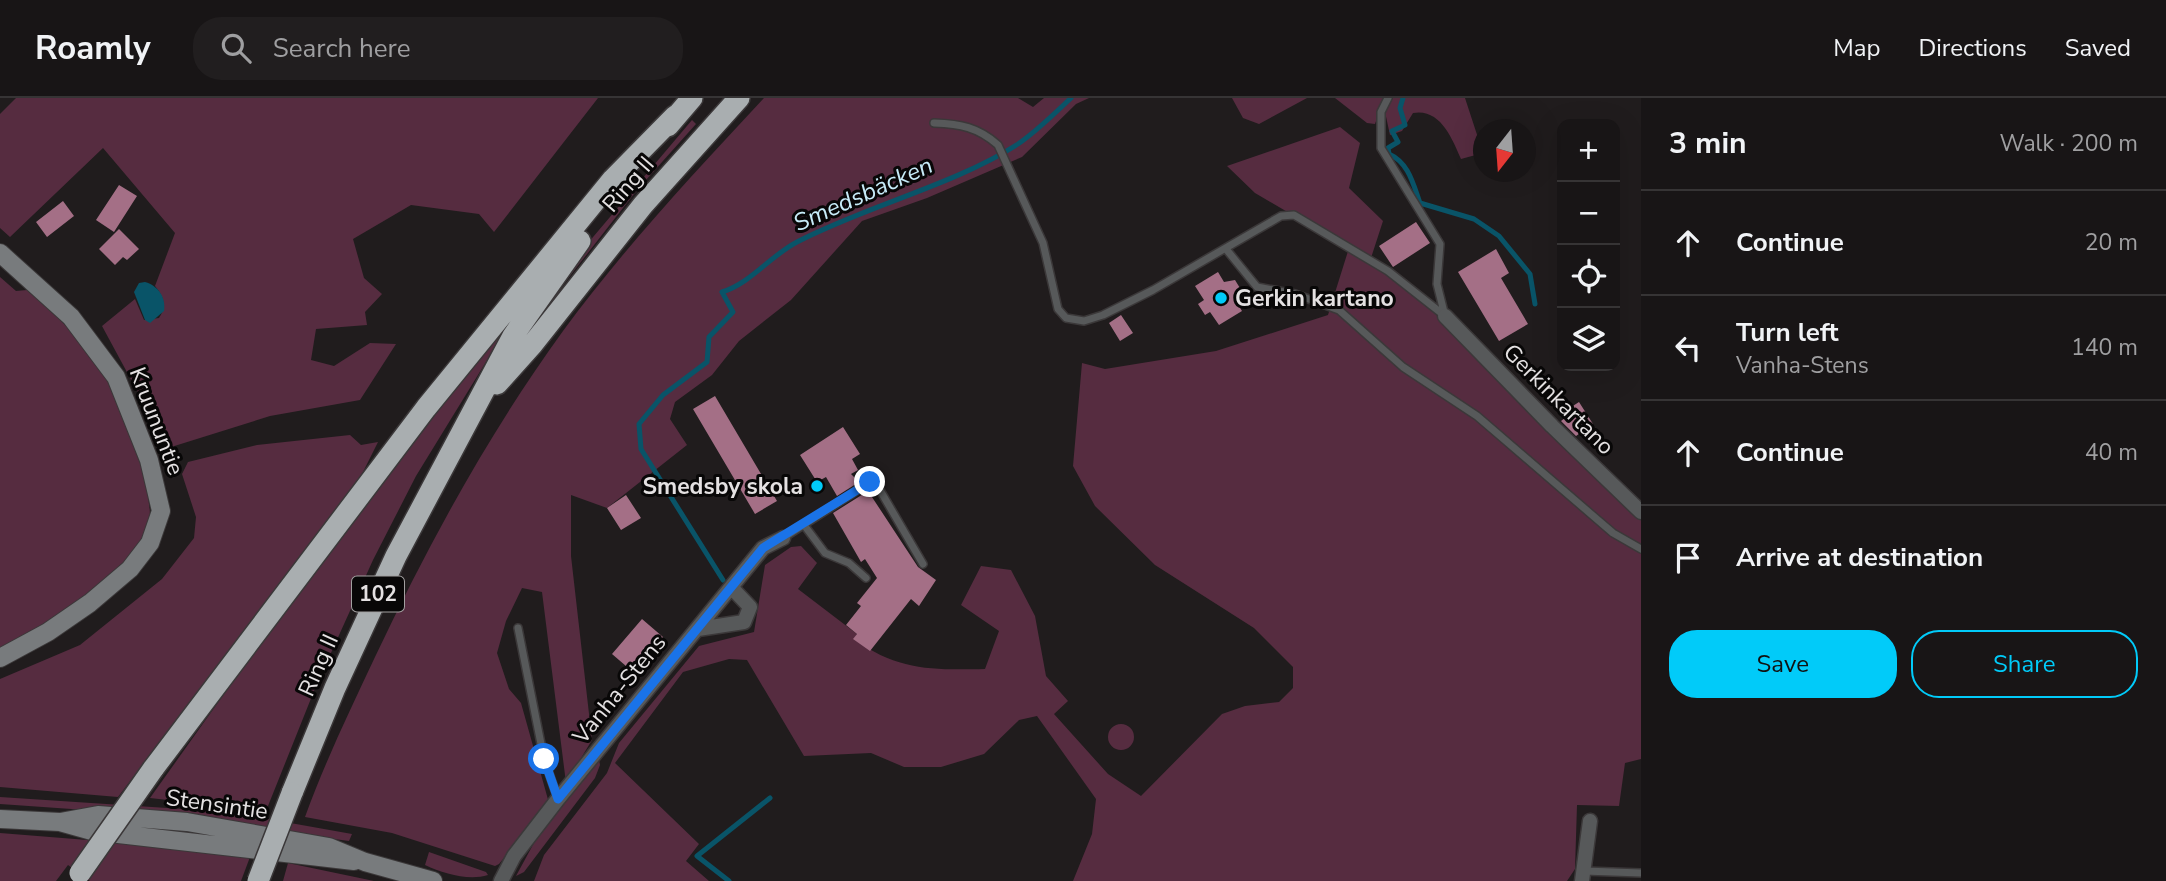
<!DOCTYPE html>
<html lang="en">
<head>
<meta charset="utf-8">
<style>
	:root { --surface:#181516; --page:#211e1f; --text:#f1f3f6; --muted:#9f9fa1; --line:#363435; --accent:#01cbf9 }
	body { margin:0; font-family:"Nunito Sans",sans-serif; background:var(--page); color:var(--text) }
	.controls { position:absolute; right:21px; top:21px; display:grid; overflow:hidden; border-radius:14px; box-shadow:0 7px 28px #0002 }
	.controls button { width:63px; height:63px; display:grid; place-items:center; padding:0; border:0; border-bottom:2px solid var(--line); background:var(--surface); color:var(--text); font:35px sans-serif }
	.compass { position:absolute; left:1473px; top:21px; width:63px; height:63px; border-radius:50%; background:var(--surface); box-shadow:0 7px 28px #0002; rotate:197deg }
	.stop { position:absolute; width:21px; height:21px; margin:-16px; border:5px solid #1a73e8; border-radius:50%; background:#fff }
	.stop.end { background:#1a73e8; border-color:#fff; box-shadow:0 2px 7px #0008 }
	.list { margin:0; padding:0; list-style:none }
	h2 { display:flex; justify-content:space-between; align-items:center; height:91px; margin:0; padding:0 28px; font-size:30px }
	h2 small { font-size:23px; font-weight:400; color:var(--muted) }
	.list li { display:grid; grid-template-columns:46px 1fr auto; gap:21px; align-items:center; box-sizing:border-box; height:105px; padding:0 28px; border-top:2px solid var(--line) }
	.list b { display:block; font-size:26px; white-space:nowrap }
	.list p { margin:0; font-size:23px; white-space:nowrap; color:var(--muted) }
	.list em { font-size:23px; font-style:normal; color:var(--muted) }
	.actions { display:flex; gap:14px; padding:21px 28px }
	.actions a { flex:1; padding:16px 0; border:2px solid var(--accent); border-radius:28px; text-align:center; font-size:24px; color:var(--accent) }
	.actions .main { background:var(--accent); color:#111 }
	.icon { flex:none; width:38px; height:38px; fill:none; stroke:currentColor; stroke-width:2; stroke-linecap:round; stroke-linejoin:round }
	.map { position:relative; flex:none; width:1641px; height:783px; overflow:hidden }
	header { display:flex; align-items:center; gap:42px; box-sizing:border-box; height:98px; padding:0 35px; background:var(--surface); border-bottom:2px solid var(--line) }
	header strong { font-size:33px }
	nav { display:flex; gap:38px; margin-inline-start:auto; font-size:24px }
	.search { width:490px; height:63px; background:var(--page); display:flex; align-items:center; gap:18px; box-sizing:border-box; padding:0 24px; border-radius:28px; color:var(--muted); font-size:26px }
	main { display:flex }
	aside { flex:1; background:var(--surface) }
	.map>svg:first-child { display:block }
	.green { fill:#562c40 }
	.water { fill:#095468 }
	.lines { fill:none; stroke-linecap:round; stroke-linejoin:round }
	.stream { stroke:#095468; stroke-width:5 }
	.building { fill:#a46f86 }
	.lane-casing { stroke:#3b3839; stroke-width:10 }
	.street-casing { stroke:#3b3839; stroke-width:17 }
	.secondary-casing { stroke:#3b3839; stroke-width:20 }
	.highway-casing { stroke:#3b3839; stroke-width:24 }
	.lane { stroke:#57595a; stroke-width:7 }
	.street { stroke:#57595a; stroke-width:14 }
	.secondary { stroke:#787b7d; stroke-width:18 }
	.highway { stroke:#a9aeb0; stroke-width:21 }
	.highway-bridge-casing { stroke:#3b3839; stroke-width:24; stroke-linecap:butt }
	.highway-bridge { stroke:#a9aeb0; stroke-width:21 }
	.route { stroke:#1a73e8; stroke-width:9 }
	.poi-dot { fill:#01cbf9; stroke:#080707; stroke-width:2.5 }
	.labels { text-anchor:middle; stroke-width:6; stroke-linejoin:round; paint-order:stroke }
	.shield { fill:#080707; stroke:#a2a0a0; stroke-width:2 }
	.shield-label { font-size:21px; font-weight:bold; fill:#e4e1e2 }
	.street-label { font-size:23px; fill:#e4e1e2; stroke:#080707 }
	.poi-label { font-size:23px; font-weight:bold; fill:#e4e1e2; stroke:#080707; text-anchor:start }
	.water-label { font-size:24px; font-style:italic; fill:#c7ebf8; stroke:#080707 }
</style>
</head>
<body>
<header>
<strong>Roamly</strong>
<div class="search"><svg class="icon" aria-label="search" viewBox="0 0 24 24"><circle cx="10" cy="10" r="6"/><path d="M15 15l6 6"/></svg>Search here</div>
<nav><a>Map</a><a>Directions</a><a>Saved</a></nav>
</header>
<main>
<div class="map">
<svg width="1641" height="783" viewBox="0 0 1641 783">
	<rect width="100%" height="100%" fill="#201c1d"/>
	<path class="green" d="M 16,0 L 598,0 L 494,134 L 479,116 L 411,107 L 353,141 L 364,180 L 382,196 L 365,214 L 367,227 L 316,231 L 311,262 L 334,268 L 370,245 L 396,246 L 360,302 L 270,318 L 168,350 L 102,228 L 135,201 L 144,222 L 159,220 C 167,208 164,199 155,188 L 175,135 L 103,50 L 10,139 L 0,130 L 0,16 Z
		M 764,0 L 1018,0 L 1033,9 L 1044,0 L 1089,0 L 1076,6 L 1022,59 L 927,100 L 862,123 L 791,202 L 739,243 L 712,277 L 675,304 L 670,321 L 687,347 L 607,410 L 571,397 L 571,458 L 592,642 L 566,685 L 542,494 L 522,490 L 506,523 L 497,555 L 509,591 L 521,605 L 549,705 L 499,766 L 495,768 L 392,735 L 305,719 C 325,664 350,612 375,559 C 429,445 489,335 563,233 C 624,150 694,75 764,0 Z
		M 1232,0 L 1307,0 L 1259,26 L 1243,20 Z
		M 1335,0 L 1384,0 L 1375,26 L 1367,25 Z
		M 1393,0 L 1465,0 L 1483,55 L 1461,61 C 1452,40 1440,10 1413,15 L 1402,33 L 1390,37 L 1385,14 Z
		M 692,22 L 696,26 L 637,92 L 541,215 L 577,158 Z
		M 1340,29 L 1360,45 L 1349,90 L 1383,123 L 1370,163 L 1445,218 L 1641,414 L 1641,661 L 1625,665 L 1619,708 L 1577,707 L 1575,771 L 1567,783 L 1073,783 L 1092,736 L 1096,701 L 1037,618 L 1019,622 L 984,656 L 941,669 L 904,669 L 871,655 L 804,658 L 747,562 L 729,561 L 683,574 L 615,665 L 699,746 L 686,763 L 709,783 L 534,783 L 544,757 L 607,675 L 619,645 L 699,548 L 754,534 L 765,467 L 791,449 L 801,448 L 817,465 L 798,491 L 857,536 L 854,541 C 898,573 933,572 985,571 L 999,533 L 961,507 L 981,468 L 1011,472 L 1035,518 L 1046,578 L 1068,603 L 1054,616 L 1108,676 L 1141,698 L 1222,616 L 1245,608 L 1279,604 L 1293,590 L 1293,569 L 1254,530 L 1155,467 L 1095,408 L 1073,368 L 1082,265 L 1105,271 L 1216,253 L 1328,217 L 1349,150 L 1255,95 L 1227,68 Z
		M 0,179 L 16,193 L 27,192 C 55,215 79,240 101,269 C 121,296 163,408 146,439 C 123,483 44,530 0,552 Z
		M 504,226 L 508,228 L 416,378 L 373,462 L 316,588 L 266,713 L 150,700 L 291,502 Z
		M 350,337 L 361,347 L 378,344 L 360,380 L 118,699 L 0,689 L 0,581 L 80,547 L 162,481 L 194,440 L 196,419 L 182,376 L 188,364 L 257,347 Z
		M1108 639a13 13 0 1 1 26 0a13 13 0 1 1-26 0Z
		M 599,661 L 600,667 L 595,680 L 524,774 L 516,778 L 535,743 Z
		M 0,699 L 228,714 L 352,736 L 349,743 L 157,717 L 0,706 Z
		M 0,735 L 212,752 L 250,759 L 241,783 L 90,783 L 68,767 L 56,783 L 0,783 Z
		M 429,754 L 486,774 L 488,777 C 469,783 444,776 425,767 Z
		M 288,765 L 374,783 L 283,783 Z"/>
	<path class="water" d="M 145,184 C 159,188 166,200 164,213 L 150,225 L 145,222 L 134,194 L 139,185 Z"/>
	<g class="lines">
		<path class="stream" d="M 1403,0 L 1400,10 L 1405,27 L 1392,33 L 1398,44 L 1388,50 L 1389,56 C 1409,65 1413,86 1420,105 L 1474,121 L 1499,138 L 1530,176 L 1535,206
			M 723,482 L 641,351 L 639,326 L 663,297 L 707,264 L 709,239 L 733,214 L 722,194 C 751,185 770,158 797,144 C 866,108 954,87 1018,46 C 1037,33 1054,16 1071,0
			M 729,783 L 697,758 L 770,700"/>
	</g>
	<path class="building" d="M 119,87 L 137,98 L 114,134 L 96,122 Z
		M 63,103 L 74,118 L 47,139 L 36,124 Z
		M 1416,124 L 1430,145 L 1393,169 L 1379,148 Z
		M 119,131 L 139,151 L 127,162 L 123,159 L 115,167 L 99,151 Z
		M 1496,151 L 1509,175 L 1501,180 L 1528,226 L 1499,243 L 1458,174 Z
		M 1218,174 L 1224,184 L 1235,182 L 1243,195 L 1236,203 L 1242,213 L 1219,227 L 1210,214 L 1205,217 L 1198,206 L 1204,202 L 1195,188 Z
		M 1121,217 L 1133,235 L 1120,243 L 1109,225 Z
		M 715,298 L 777,403 L 755,416 L 693,311 Z
		M 1579,304 L 1593,326 L 1576,338 L 1561,323 L 1565,320 L 1562,315 Z
		M 843,329 L 860,356 L 852,361 L 858,372 L 851,376 L 859,384 L 837,398 L 826,379 L 817,384 L 800,357 Z
		M 868,393 L 918,469 L 936,482 L 919,508 L 911,501 L 870,553 L 853,541 L 857,536 L 846,527 L 861,508 L 857,505 L 877,480 L 865,461 L 861,464 L 833,415 Z
		M 626,397 L 641,420 L 621,432 L 607,410 Z
		M 642,521 L 663,539 L 633,574 L 612,556 Z"/>
	<g class="lines">
		<g class="lane-casing">
			<path id="lane" d="M 1388,0 L 1381,14 L 1381,50 L 1440,146 L 1437,186 L 1445,218
				M 934,25 C 960,26 978,29 998,47 L 1043,145 L 1058,211 L 1066,220 L 1084,223 L 1103,217 L 1153,192 L 1281,118 L 1294,117 L 1388,173 L 1445,218
				M 1226,151 L 1257,189 L 1295,196 L 1339,212 L 1403,269 L 1477,318 L 1613,435 L 1641,451
				M 804,427 L 825,455 L 849,465 L 866,480
				M 783,440 L 870,384 L 877,387 L 923,466
				M 518,530 L 544,661 L 558,701
				M 1584,773 L 1641,775"/>
		</g>
		<g class="street-casing">
			<path id="street" d="M 1445,218 L 1552,328 L 1641,414
				M 698,531 L 744,524 L 750,509 L 732,490
				M 501,783 L 514,758 L 558,701 L 763,450 L 783,440
				M 1582,783 L 1590,723"/>
		</g>
		<g class="secondary-casing">
			<path id="secondary" d="M 0,155 L 71,219 L 116,279 L 149,362 L 161,413 L 150,445 L 130,471 L 90,505 L 48,534 L 0,560
				M 0,721 L 60,724 L 92,733 L 354,763
				M 60,724 L 98,717 L 187,724 L 329,749 L 365,764 L 433,783"/>
		</g>
		<g class="highway-casing">
			<path id="highway" d="M 668,28 L 692,0
				M 497,286 L 532,247 L 643,107 L 739,0
				M 153,671 L 426,310 L 613,81 L 675,18
				M 292,695 L 335,590 L 396,458 L 513,238 L 580,143"/>
		</g>
		<use href="#lane" class="lane"/>
		<use href="#street" class="street"/>
		<use href="#secondary" class="secondary"/>
		<use href="#highway" class="highway"/>
		<g class="highway-bridge-casing">
			<path id="highway-bridge" d="M 80,775 L 153,671
				M 258,783 L 292,695"/>
		</g>
		<use href="#highway-bridge" class="highway-bridge"/>
	</g>
	<g class="lines">
		<path class="route" d="M 544,661 L 558,701 L 763,450 L 870,384"/>
	</g>
	<g class="poi-dot">
		<circle cx="1221" cy="200" r="7"/>
		<circle cx="817" cy="388" r="7"/>
	</g>
	<g class="labels">
		<rect class="shield" x="352" y="478.5" width="52" height="35" rx="5"/>
		<g class="shield-label">
			<text x="378" y="503">102</text>
		</g>
		<g class="street-label">
			<text transform="translate(628 86) rotate(-49)" y="8">Ring II</text>
			<text transform="translate(1559 301) rotate(45)" y="8">Gerkinkartano</text>
			<text transform="translate(157 323) rotate(69)" y="8">Kruununtie</text>
			<text transform="translate(318 567) rotate(-66)" y="8">Ring II</text>
			<text transform="translate(619 591) rotate(-51)" y="8">Vanha-Stens</text>
			<text transform="translate(217 706) rotate(8)" y="8">Stensintie</text>
		</g>
		<g class="poi-label">
			<text x="1235" y="208">Gerkin kartano</text>
			<text x="803" y="396" text-anchor="end">Smedsby skola</text>
		</g>
		<g class="water-label">
			<text transform="translate(863 96) rotate(-24)" y="8">Smedsbäcken</text>
		</g>
	</g>
</svg>
<div class="controls">
<button>+</button>
<button>−</button>
<button><svg class="icon" aria-label="locate" viewBox="0 0 24 24"><circle cx="12" cy="12" r="6"/><path d="M12 2v4M12 18v4M2 12h4M18 12h4"/></svg></button>
<button><svg class="icon" aria-label="layers" viewBox="0 0 24 24"><path d="M12 4l9 5-9 5-9-5zM3 14l9 5 9-5"/></svg></button>
</div>
<svg class="compass" viewBox="-18 -18 36 36"><path d="M0-13l5 13h-10z" fill="#e53935"/><path d="M0 13l5-13h-10z" fill="#9f9fa1"/></svg>
<div class="stop" style="left:544px;top:661px"></div>
<div class="stop end" style="left:870px;top:384px"></div>
</div>
<aside>
<h2>3 min<small>Walk · 200 m</small></h2>
<ul class="list">
<li><svg class="icon" aria-label="ahead" viewBox="0 0 24 24"><path d="M12 20V5M6 11l6-6 6 6"/></svg><div><b>Continue</b></div><em>20 m</em></li>
<li><svg class="icon" aria-label="left" viewBox="0 0 24 24"><path d="M17 20v-9H6M10 6l-5 5 5 5"/></svg><div><b>Turn left</b><p>Vanha-Stens</p></div><em>140 m</em></li>
<li><svg class="icon" aria-label="ahead" viewBox="0 0 24 24"><path d="M12 20V5M6 11l6-6 6 6"/></svg><div><b>Continue</b></div><em>40 m</em></li>
<li><svg class="icon" aria-label="arrive" viewBox="0 0 24 24"><path d="M6 21V4h12l-3 4 3 4H6"/></svg><div><b>Arrive at destination</b></div></li>
</ul>
<div class="actions"><a class="main">Save</a><a>Share</a></div>
</aside>
</main>
</body>
</html>
